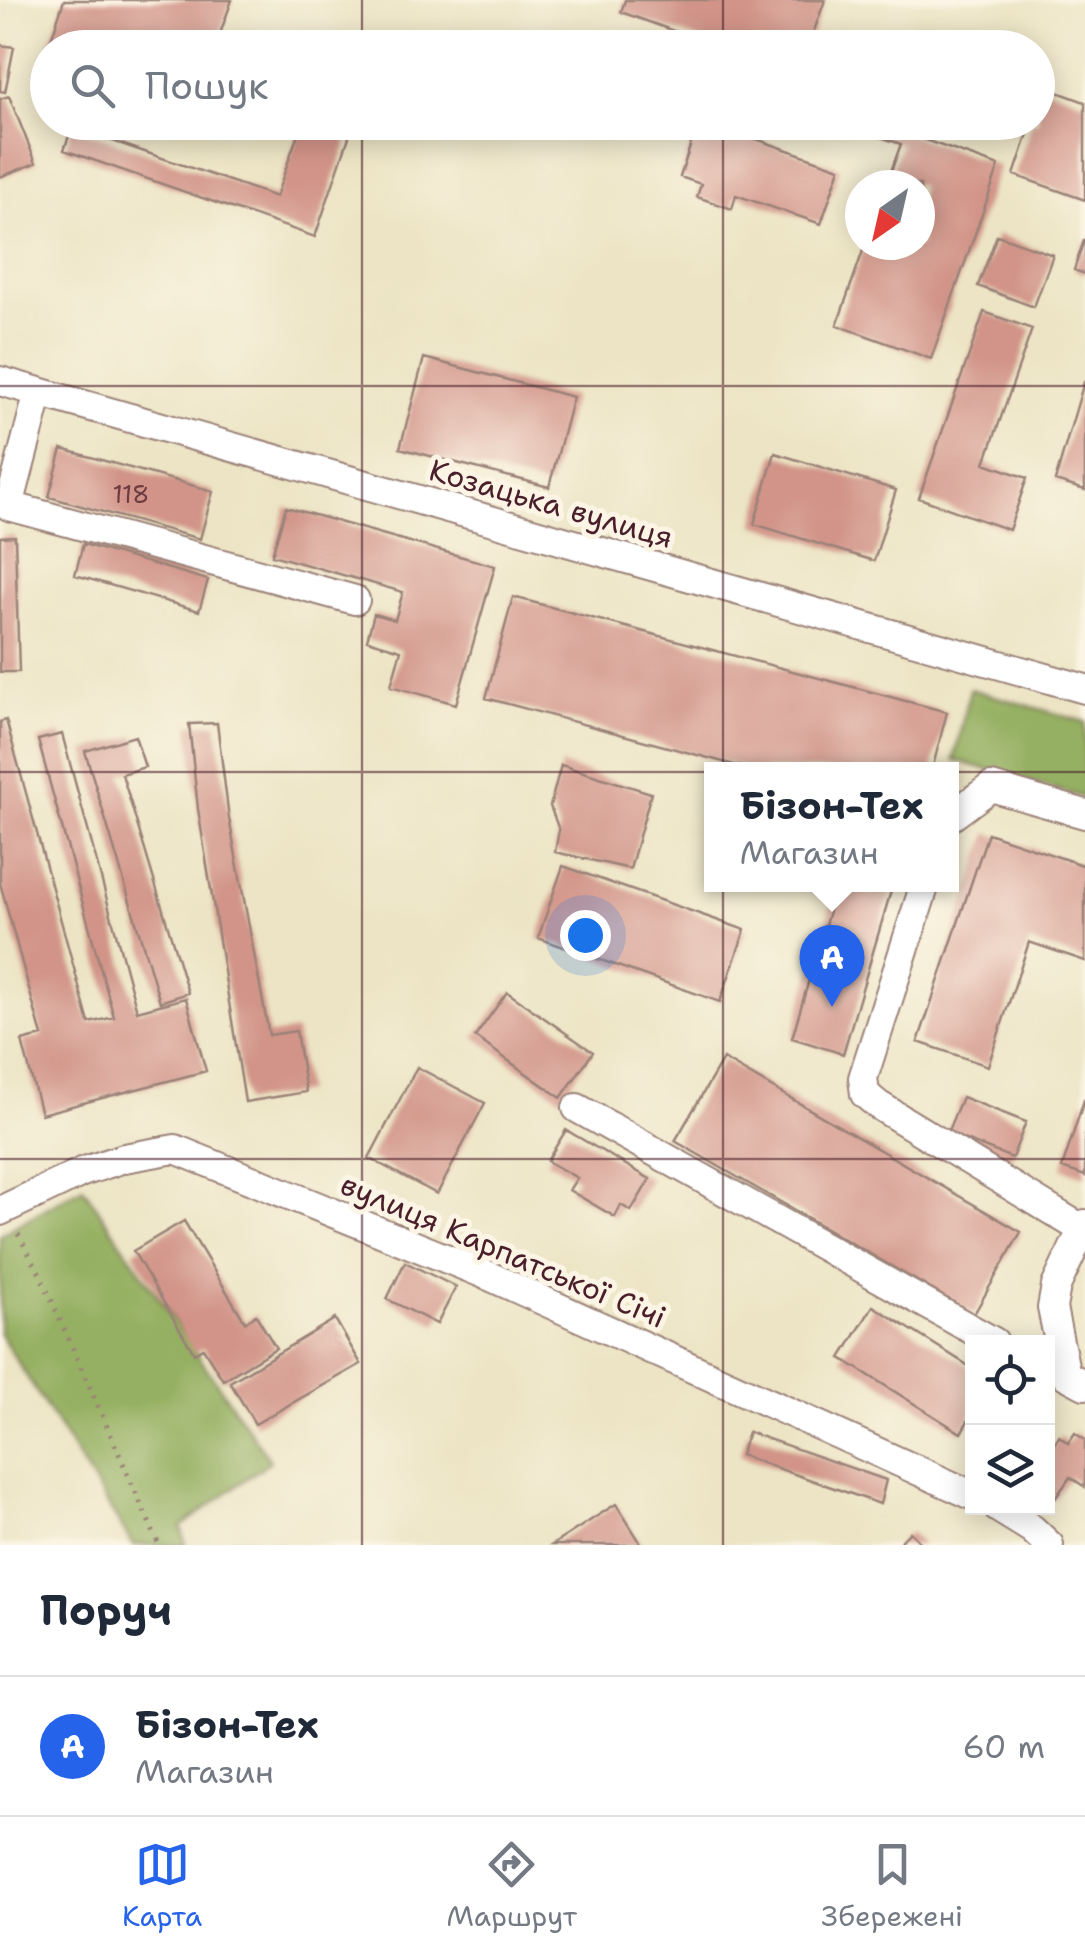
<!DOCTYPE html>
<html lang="uk">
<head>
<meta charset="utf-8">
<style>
	:root { --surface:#fff; --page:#f2f2f3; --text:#1f2937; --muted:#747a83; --line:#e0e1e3; --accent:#2563eb }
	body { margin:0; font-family:"Shantell Sans",sans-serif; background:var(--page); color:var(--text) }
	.controls { position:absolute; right:30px; bottom:30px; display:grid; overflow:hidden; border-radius:0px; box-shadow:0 5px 25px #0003 }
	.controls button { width:90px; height:90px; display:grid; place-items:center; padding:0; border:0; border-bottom:2px solid var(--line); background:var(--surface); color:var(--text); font:50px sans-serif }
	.compass { position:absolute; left:845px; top:170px; width:90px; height:90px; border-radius:50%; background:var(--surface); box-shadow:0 5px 25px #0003; rotate:214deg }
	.you { position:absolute; left:585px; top:935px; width:35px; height:35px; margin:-25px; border:8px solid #fff; border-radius:50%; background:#1a73e8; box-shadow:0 0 0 15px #1a73e833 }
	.badge { display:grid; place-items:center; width:65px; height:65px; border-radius:50%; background:var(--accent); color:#fff; font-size:32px; font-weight:700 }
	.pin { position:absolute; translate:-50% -82px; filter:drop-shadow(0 2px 5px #0008) }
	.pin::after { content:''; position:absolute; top:52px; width:35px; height:30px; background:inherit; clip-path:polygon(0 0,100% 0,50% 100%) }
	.popup { position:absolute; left:704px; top:762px; width:255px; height:130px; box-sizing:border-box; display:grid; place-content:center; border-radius:0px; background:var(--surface); filter:drop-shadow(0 2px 8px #0005); font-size:32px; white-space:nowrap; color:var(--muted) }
	.popup b { font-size:38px; color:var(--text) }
	.popup::after { content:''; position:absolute; left:50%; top:100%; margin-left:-20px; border:20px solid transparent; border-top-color:var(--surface) }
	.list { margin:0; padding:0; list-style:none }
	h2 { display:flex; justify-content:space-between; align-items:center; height:130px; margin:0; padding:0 40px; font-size:42px }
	h2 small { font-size:32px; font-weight:400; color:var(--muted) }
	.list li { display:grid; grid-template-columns:65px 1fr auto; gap:30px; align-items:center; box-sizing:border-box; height:140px; padding:0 40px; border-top:2px solid var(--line) }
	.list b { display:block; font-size:38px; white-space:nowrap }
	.list p { margin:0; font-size:32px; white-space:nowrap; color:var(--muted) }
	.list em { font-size:32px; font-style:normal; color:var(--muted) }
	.icon { flex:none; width:55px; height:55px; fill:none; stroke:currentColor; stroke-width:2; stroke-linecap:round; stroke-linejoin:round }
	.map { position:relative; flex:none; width:1085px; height:1545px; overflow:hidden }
	.search { position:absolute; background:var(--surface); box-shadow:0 5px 25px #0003; left:30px; right:30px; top:30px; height:110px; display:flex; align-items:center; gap:25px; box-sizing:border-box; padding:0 35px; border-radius:55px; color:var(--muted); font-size:38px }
	.sheet { height:270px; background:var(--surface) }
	nav { display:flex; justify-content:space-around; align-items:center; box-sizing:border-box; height:140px; border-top:2px solid var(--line); background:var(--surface); font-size:28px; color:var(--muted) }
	nav a { display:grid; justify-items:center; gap:5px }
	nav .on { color:var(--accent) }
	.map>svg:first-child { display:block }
	.forest { fill:#95b062; stroke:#706846; stroke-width:2.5 }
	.building { fill:#d29489 }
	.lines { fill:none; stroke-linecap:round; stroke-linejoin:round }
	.minor-casing { stroke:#9b8278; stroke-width:32 }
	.path { stroke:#9b8278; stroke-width:5; stroke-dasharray:2.5 8; stroke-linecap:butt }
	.minor { stroke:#fff; stroke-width:28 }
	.grid { fill:none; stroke:#4a1f2b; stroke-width:2.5; stroke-opacity:0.55 }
	.labels { text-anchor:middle; stroke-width:10; stroke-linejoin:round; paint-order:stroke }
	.number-label { font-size:25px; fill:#6c3c42 }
	.street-label { font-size:30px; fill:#4a1f2b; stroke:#fcf5e5 }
</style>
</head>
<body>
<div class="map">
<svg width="1085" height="1545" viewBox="0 0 1085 1545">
	<rect width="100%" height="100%" fill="#fcf5e5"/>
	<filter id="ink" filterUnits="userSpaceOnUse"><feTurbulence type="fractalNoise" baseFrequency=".01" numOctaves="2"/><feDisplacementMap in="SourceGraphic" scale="20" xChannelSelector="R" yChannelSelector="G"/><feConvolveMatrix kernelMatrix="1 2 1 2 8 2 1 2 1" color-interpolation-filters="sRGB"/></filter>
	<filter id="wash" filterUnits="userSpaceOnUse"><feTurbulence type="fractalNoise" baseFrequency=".0048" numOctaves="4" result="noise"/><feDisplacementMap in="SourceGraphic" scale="40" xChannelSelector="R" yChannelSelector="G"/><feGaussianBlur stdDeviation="2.25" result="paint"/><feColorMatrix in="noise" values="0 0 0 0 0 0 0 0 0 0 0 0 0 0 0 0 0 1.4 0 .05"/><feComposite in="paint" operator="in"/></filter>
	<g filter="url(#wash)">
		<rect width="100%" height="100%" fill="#ece4c4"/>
		<path class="forest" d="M 970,689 L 1085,722 L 1085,798 L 954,760 Z
			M 83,1187 L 270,1461 L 181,1527 L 186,1545 L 133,1545 L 0,1334 L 0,1235 Z"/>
		<g id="blocks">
			<path class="building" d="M 64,0 L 232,0 L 215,48 L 48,48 Z
				M 625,0 L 825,0 L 808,48 L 721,48 L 621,12 Z
				M 0,45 L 14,47 L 5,92 L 0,91 Z
				M 1044,87 L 1085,102 L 1085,200 L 1014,175 L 1032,122 L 1038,122 L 1038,107 Z
				M 9,96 L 36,163 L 0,177 L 0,99 Z
				M 302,122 L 354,122 L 315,237 L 64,150 L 72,127 L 276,197 Z
				M 698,122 L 707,122 L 840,168 L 821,224 L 736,195 L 732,209 L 697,197 L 701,184 L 680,177 Z
				M 856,122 L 908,122 L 905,133 L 999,166 L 931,359 L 837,325 L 865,245 L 920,245 L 920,185 L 886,185 L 901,144 L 854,128 Z
				M 997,235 L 1053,255 L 1034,307 L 978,286 Z
				M 1084,240 L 1085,240 L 1085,274 L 1074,270 Z
				M 984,312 L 1032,329 L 985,463 L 1027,478 L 1009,530 L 919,498 Z
				M 424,358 L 573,397 L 549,487 L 400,448 Z
				M 1084,382 L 1085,382 L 1085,490 L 1055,481 Z
				M 62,449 L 213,491 L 200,539 L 49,497 Z
				M 775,453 L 896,490 L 874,561 L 754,524 Z
				M 286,507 L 495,566 L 456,704 L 391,686 L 401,650 L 367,640 L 374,614 L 395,620 L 403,592 L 272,555 Z
				M 15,536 L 19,672 L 0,672 L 0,537 Z
				M 83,544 L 208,580 L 199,611 L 75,575 Z
				M 513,597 L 947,712 L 932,770 L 753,770 L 486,698 Z
				M 6,720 L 89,1023 L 114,1017 L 38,740 L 62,734 L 137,1011 L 186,998 L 206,1071 L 41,1114 L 22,1041 L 42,1036 L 0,883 L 0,722 Z
				M 217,723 L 229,818 L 269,1035 L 296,1031 L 306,1092 L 245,1102 L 198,809 L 189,724 Z
				M 135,736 L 145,767 L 122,774 L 188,993 L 160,1002 L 85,751 Z
				M 561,765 L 651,793 L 630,869 L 555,852 L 559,830 L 550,806 Z
				M 988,833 L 1085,866 L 1085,961 L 1029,942 L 988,1066 L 918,1042 Z
				M 563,866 L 745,930 L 720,1002 L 538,938 Z
				M 837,884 L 893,884 L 843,1054 L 792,1038 Z
				M 507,992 L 593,1052 L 561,1098 L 475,1037 Z
				M 723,1059 L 1021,1232 L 974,1314 L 675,1141 Z
				M 417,1067 L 485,1103 L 437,1194 L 369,1158 Z
				M 962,1097 L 1026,1122 L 1012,1158 L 947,1133 Z
				M 1084,1100 L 1085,1100 L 1085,1176 L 1062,1168 Z
				M 566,1130 L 650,1179 L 631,1211 L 621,1205 L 615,1217 L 569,1190 L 577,1178 L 547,1161 Z
				M 184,1221 L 245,1322 L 256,1315 L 276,1348 L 223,1380 L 203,1348 L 194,1353 L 133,1251 Z
				M 405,1262 L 456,1287 L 437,1324 L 387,1299 Z
				M 873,1306 L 972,1368 L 972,1414 L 961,1433 L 841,1358 Z
				M 335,1319 L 361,1364 L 255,1424 L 230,1382 Z
				M 748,1432 L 886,1480 L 880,1504 L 740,1455 Z
				M 1075,1433 L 1085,1440 L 1085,1487 L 1070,1477 L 1055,1499 L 1048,1493 L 1048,1453 L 1059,1436 L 1068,1443 Z
				M 616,1504 L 642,1545 L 552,1545 Z
				M 910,1532 L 923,1545 L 897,1545 Z"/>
		</g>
	</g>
	<g filter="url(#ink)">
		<use href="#blocks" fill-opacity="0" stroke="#9b8278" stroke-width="2.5"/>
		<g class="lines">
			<g class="minor-casing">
				<path id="minor" d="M 0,381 L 1085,689
					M 39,392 L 9,506 L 355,600
					M 952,816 L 991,787 L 1085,814
					M 925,884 L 863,1078 L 865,1094 L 878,1105 L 1082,1229
					M 577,1108 L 994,1342
					M 0,1211 L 82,1172 L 124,1158 L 175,1149 L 487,1275 L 972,1495
					M 1085,1224 L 1056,1286 L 1052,1308 L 1066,1375 L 1085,1385
					M 998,1508 L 1032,1529 L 1049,1545"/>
			</g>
			<path class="path" d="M 18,1234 L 40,1274 L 159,1545"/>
			<use href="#minor" class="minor"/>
		</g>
	</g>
	<path class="grid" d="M 362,0 L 362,48M 723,0 L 723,48M 362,122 L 362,1545M 723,122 L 723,1545M 0,386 L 1085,386M 0,772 L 1085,772M 0,1159 L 1085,1159"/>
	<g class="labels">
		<g class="number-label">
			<text x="131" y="503">118</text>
		</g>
		<g class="street-label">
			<text transform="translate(551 504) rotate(16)" y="10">Козацька вулиця</text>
			<text transform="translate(503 1251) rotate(23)" y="10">вулиця Карпатської Січі</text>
		</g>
	</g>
</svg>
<div class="controls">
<button><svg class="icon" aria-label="locate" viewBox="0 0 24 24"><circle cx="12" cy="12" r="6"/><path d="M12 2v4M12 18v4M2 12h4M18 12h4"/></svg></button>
<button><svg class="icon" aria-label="layers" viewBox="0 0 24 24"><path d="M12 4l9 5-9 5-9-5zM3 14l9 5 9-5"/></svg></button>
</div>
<svg class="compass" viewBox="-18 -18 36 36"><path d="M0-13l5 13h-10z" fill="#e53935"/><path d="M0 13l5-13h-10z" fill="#747a83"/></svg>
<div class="you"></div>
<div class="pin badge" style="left:832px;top:1007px">A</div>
<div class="popup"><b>Бізон-Тех</b>Магазин</div>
<div class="search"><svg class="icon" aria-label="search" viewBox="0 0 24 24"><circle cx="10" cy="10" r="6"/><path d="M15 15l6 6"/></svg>Пошук</div>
</div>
<section class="sheet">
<h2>Поруч<small></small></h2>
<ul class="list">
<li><span class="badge">A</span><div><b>Бізон-Тех</b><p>Магазин</p></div><em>60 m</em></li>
</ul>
</section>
<nav>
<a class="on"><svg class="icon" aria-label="map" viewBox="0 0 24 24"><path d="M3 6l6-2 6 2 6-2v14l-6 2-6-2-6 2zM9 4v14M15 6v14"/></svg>Карта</a>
<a><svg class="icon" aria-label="directions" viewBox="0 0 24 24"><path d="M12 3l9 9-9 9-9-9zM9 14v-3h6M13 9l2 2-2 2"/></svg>Маршрут</a>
<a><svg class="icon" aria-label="saved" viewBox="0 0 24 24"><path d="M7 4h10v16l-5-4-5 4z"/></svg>Збережені</a>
</nav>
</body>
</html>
